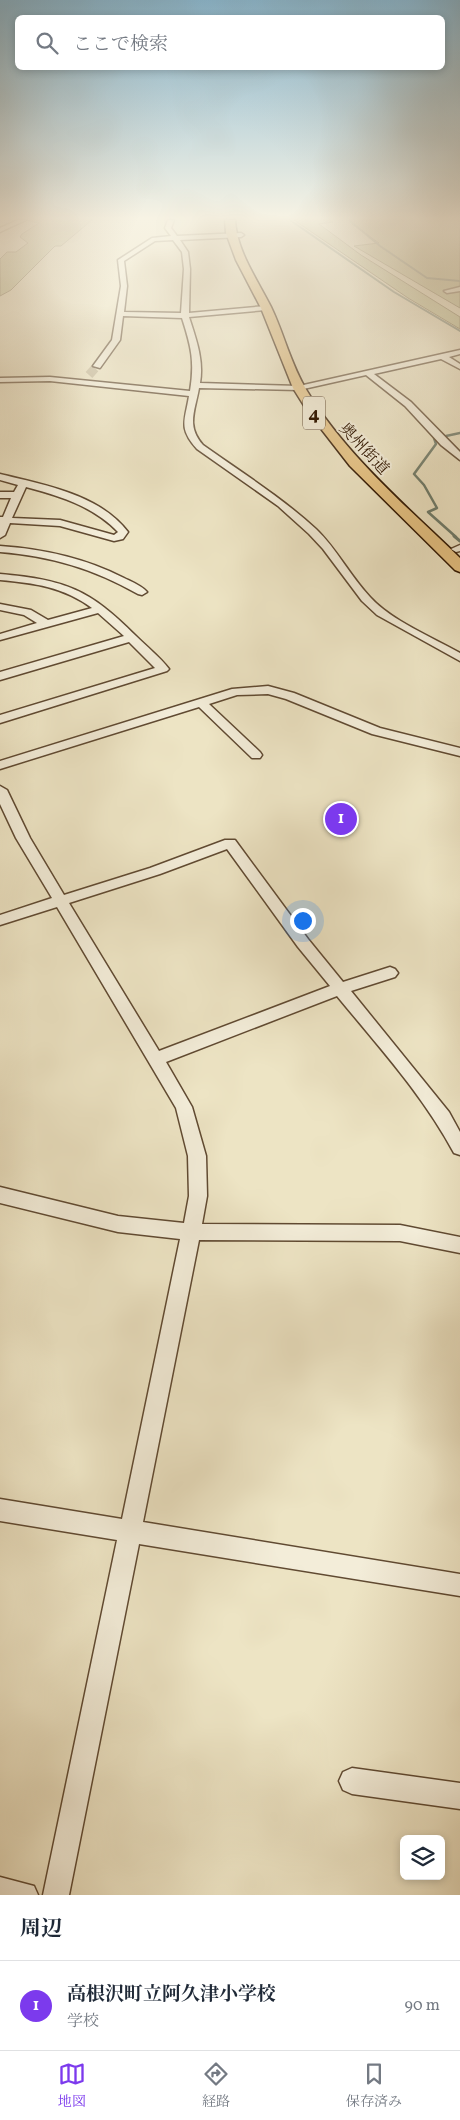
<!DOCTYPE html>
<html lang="ja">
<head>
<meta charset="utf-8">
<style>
	:root { --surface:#fff; --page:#f6f6f7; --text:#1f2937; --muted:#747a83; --line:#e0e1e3; --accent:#7c3aed }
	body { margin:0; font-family:Vollkorn,"Noto Serif JP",serif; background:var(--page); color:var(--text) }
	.controls { position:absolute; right:15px; bottom:15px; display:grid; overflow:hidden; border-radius:8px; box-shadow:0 2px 8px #0003 }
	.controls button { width:45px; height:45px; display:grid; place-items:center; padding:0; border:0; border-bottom:1px solid var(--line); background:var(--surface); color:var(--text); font:25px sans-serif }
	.you { position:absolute; left:302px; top:920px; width:18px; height:18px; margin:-12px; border:4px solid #fff; border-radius:50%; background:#1a73e8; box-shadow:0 0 0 8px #1a73e833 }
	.badge { display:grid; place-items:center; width:32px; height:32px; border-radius:50%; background:var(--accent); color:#fff; font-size:16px; font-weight:700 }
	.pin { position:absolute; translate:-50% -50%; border:2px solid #fff; box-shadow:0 1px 5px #0006 }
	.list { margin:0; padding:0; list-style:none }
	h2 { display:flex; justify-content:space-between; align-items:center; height:65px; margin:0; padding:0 20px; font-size:21px }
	h2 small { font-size:16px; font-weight:400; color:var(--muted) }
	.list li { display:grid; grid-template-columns:32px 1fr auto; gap:15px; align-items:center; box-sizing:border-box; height:90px; padding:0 20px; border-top:1px solid var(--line) }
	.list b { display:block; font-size:19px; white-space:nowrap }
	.list p { margin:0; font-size:16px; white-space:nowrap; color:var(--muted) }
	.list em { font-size:16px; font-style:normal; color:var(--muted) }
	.icon { flex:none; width:28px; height:28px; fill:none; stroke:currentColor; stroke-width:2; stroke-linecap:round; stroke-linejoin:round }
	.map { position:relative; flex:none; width:460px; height:1895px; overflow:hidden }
	.search { position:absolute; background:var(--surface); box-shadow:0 2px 8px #0003; left:15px; right:15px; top:15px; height:55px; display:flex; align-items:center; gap:12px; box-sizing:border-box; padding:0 18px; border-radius:8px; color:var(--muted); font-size:19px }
	.sheet { height:155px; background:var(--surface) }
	nav { display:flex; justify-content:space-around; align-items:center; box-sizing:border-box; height:70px; border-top:1px solid var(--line); background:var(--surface); font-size:14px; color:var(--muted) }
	nav a { display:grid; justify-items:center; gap:2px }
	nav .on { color:var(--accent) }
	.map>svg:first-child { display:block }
	.green { fill:#c0c28f; stroke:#786c48 }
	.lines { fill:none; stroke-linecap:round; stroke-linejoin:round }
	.stream-far2 { stroke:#6f7c6b; stroke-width:2 }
	.stream-far1 { stroke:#6f7c6b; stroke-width:2.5 }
	.stream { stroke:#6f7c6b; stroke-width:3 }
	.minor-tunnel { stroke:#c7bb9d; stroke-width:9; stroke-dasharray:9 4.5; stroke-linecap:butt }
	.minor-casing { stroke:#604a32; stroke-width:3 }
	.highway-casing { stroke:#311701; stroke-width:3 }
	.minor { fill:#f3edd9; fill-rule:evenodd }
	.highway { fill:#e6c282; fill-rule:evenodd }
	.labels { text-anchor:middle; stroke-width:4; stroke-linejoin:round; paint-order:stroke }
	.far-street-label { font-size:16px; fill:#311701; stroke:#f3edd9 }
	.shield { fill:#f3edd9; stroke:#6b5742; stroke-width:1 }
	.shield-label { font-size:19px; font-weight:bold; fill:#311701 }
</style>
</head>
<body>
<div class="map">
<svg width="460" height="1895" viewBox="0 0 460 1895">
	<rect width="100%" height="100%" fill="#ede4c4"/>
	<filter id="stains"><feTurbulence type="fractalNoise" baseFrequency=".004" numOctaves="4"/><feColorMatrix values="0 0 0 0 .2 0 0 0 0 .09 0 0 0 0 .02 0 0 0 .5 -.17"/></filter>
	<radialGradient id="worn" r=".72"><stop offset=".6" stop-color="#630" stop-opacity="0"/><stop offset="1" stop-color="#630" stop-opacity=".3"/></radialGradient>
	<path class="green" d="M 25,220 L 92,220 L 61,246 L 55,246 L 11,290 L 0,296 L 0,259 L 7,252 L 16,252 L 28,243 L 20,237 L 22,234 L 39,223 Z
		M 294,220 L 330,220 L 333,222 L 319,224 L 361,255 L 460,317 L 460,329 L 408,298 Z
		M 351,220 L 460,220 L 460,308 L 354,246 L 379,243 L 352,224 Z"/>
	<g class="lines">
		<path class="stream-far2" d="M 290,220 L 394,292 L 460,331
			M 349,220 L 380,246 L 427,278 L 460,281"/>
		<path class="stream-far1" d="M 446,436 L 460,433
			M 434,438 L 436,444 L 414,474 L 424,485 L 437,508 L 428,512 L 456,537"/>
		<path class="stream" d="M 454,536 L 460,541"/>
		<path class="minor-tunnel" d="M 89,375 L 97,366"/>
		<g class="minor-casing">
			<path id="minor" d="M 18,220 L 26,220 L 0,232 L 0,228 Z
				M 168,220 L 174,220 L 171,228 L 177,236 L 241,233 L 244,235 L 241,237 L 180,240 L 188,252 L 190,269 L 189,313 L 266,306 L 270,308 L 266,310 L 189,317 C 196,339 204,360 200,383 L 299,386 L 460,350 L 460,354 L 449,357 L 460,364 L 460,369 L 441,359 L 374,374 L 411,402 L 460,452 L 460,460 L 441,445 L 405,406 L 366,375 L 299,390 L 199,388 C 195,411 186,426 203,445 C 241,472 281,497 316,529 C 337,549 350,576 370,597 C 392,621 432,637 460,653 L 460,661 L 377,615 L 362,601 L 323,549 L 309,534 L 278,506 L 197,449 C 178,428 185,421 189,396 L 50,381 L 0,382 L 0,378 L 50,377 L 190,391 C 195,361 191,346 182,318 L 123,316 L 120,340 L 100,368 L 93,366 L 112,340 L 121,286 L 118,260 L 152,238 L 171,236 L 165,228 ZM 173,240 L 182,252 L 184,269 L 181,313 L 124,312 L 127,286 L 124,261 L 155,241 Z
				M 460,287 L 460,291 L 447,293 L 444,291 Z
				M 0,474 C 44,485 99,494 128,532 L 123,539 L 114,541 L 60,526 L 10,523 L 5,535 L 0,538 L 0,517 L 3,517 L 11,498 L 0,498 L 0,492 L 14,492 L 18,485 L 0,480 ZM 26,487 C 60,496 93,506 118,532 L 114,535 L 60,520 L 12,518 Z
				M 460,545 L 460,551 L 456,552 L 451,549 Z
				M 0,546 C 44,549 85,558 124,578 C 132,582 142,586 147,592 L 142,595 L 138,594 C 94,569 51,556 0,552 Z
				M 0,574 C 66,580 89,589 136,636 C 147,647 160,657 169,669 L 167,671 L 0,723 L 0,715 L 155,668 L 129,642 L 0,680 L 0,672 L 124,636 L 98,613 L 0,640 L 0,634 L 37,623 L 24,615 L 0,610 L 0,604 L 31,610 L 48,620 L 92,608 C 64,587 34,583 0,580 Z
				M 268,686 L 294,693 L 380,728 L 460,748 L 460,756 L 372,734 L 286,699 L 268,694 L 237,695 L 209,704 L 260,752 L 262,755 L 260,758 L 252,758 L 199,707 L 0,769 L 0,761 L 232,689 Z
				M 0,786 L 7,790 L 30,838 L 64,895 L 150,868 L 225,840 L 235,840 L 308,939 L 343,982 L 390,967 L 395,969 L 398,973 L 395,977 L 351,991 L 449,1112 L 460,1132 L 460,1155 L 454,1153 C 423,1095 378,1046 337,996 L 166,1062 L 192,1107 L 206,1156 L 207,1196 L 202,1224 L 400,1225 L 460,1237 L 460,1253 L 400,1241 L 199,1240 L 143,1522 L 460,1574 L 460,1596 L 139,1544 L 69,1895 L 43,1895 L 117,1540 L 0,1521 L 0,1499 L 122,1519 L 180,1239 L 118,1232 L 0,1203 L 0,1187 L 118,1216 L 184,1223 L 189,1196 L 188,1156 L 176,1108 L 57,907 L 0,925 L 0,915 L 52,898 L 16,838 L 0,804 ZM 227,849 L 298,947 L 330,986 L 159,1051 L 69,903 L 160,874 Z
				M 352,1768 L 460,1783 L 460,1809 L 352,1794 L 343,1790 L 339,1781 L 343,1772 Z
				M 0,1877 L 34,1886 L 38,1895 L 0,1895 Z"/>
		</g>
		<g class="highway-casing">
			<path id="highway" d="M 225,220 L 235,220 C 237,252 257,279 271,307 C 284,334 291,365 307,391 C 346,455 406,506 460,558 L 460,572 L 455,570 L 350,466 L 308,412 L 293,388 L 261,308 L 236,260 L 226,233 Z"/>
		</g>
		<use href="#minor" class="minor"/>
		<use href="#highway" class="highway"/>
	</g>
	<linearGradient id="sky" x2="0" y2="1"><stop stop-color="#88b8d2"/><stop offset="0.45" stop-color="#f7f3e4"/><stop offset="1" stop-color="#f7f3e4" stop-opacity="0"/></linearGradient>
	<rect width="460" height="485" fill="url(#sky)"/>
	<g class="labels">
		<g class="far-street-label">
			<text transform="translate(365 448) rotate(47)" y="6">奥州街道</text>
		</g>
		<rect class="shield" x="303" y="396.5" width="22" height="33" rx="4"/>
		<g class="shield-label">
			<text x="314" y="420">4</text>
		</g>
	</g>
	<rect width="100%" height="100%" filter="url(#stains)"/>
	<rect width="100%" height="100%" fill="url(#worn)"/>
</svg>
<div class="controls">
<button><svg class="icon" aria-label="layers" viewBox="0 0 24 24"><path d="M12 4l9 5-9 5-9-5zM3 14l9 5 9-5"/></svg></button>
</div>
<div class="you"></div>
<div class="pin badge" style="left:341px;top:819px">1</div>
<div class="search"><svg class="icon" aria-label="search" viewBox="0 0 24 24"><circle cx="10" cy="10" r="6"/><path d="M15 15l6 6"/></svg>ここで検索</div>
</div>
<section class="sheet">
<h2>周辺<small></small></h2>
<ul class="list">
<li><span class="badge">1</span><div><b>高根沢町立阿久津小学校</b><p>学校</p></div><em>90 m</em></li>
</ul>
</section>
<nav>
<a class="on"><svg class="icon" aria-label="map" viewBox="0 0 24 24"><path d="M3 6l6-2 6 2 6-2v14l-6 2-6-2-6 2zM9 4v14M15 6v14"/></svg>地図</a>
<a><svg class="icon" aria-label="directions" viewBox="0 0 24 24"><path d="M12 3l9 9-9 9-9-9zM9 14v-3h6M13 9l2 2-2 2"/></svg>経路</a>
<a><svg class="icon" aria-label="saved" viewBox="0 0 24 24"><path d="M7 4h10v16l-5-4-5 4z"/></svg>保存済み</a>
</nav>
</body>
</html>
